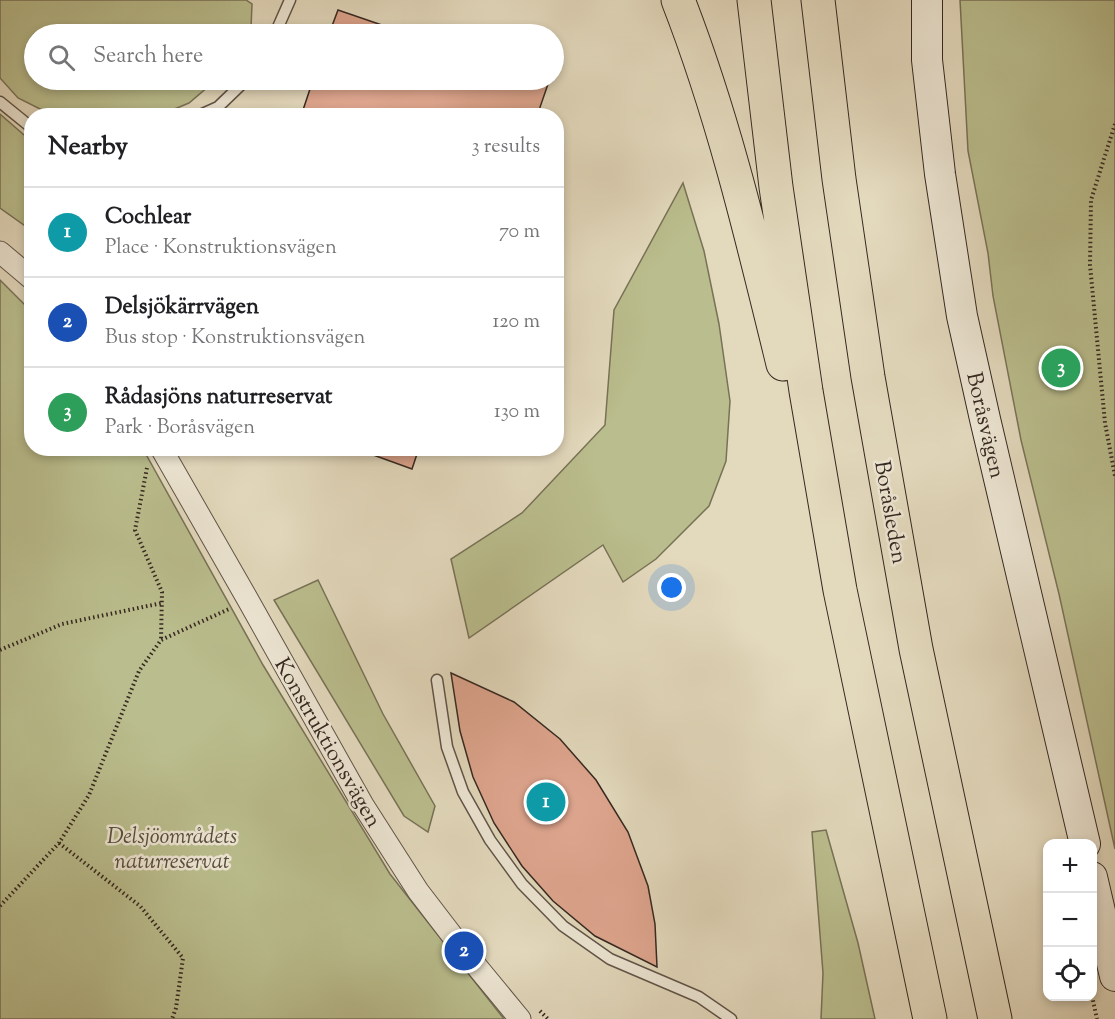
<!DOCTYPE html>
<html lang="en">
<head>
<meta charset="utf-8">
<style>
	:root { --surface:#fff; --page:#f2f2f2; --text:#202124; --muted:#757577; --line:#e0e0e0; --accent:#ea580c }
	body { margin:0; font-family:"Sorts Mill Goudy",serif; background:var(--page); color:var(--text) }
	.controls { position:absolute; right:18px; bottom:18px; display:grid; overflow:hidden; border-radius:12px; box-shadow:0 3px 9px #0003 }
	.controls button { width:54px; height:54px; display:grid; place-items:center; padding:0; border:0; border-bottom:2px solid var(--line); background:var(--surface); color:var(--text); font:30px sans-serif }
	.you { position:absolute; left:672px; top:588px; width:21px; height:21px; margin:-15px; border:4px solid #fff; border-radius:50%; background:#1a73e8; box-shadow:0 0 0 9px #1a73e833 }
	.badge { display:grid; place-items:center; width:39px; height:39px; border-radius:50%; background:var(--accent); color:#fff; font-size:20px; font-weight:700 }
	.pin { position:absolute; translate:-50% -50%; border:3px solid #fff; box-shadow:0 2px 6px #0006 }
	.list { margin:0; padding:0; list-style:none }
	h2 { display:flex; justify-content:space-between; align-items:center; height:78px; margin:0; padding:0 24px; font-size:26px }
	h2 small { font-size:20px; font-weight:400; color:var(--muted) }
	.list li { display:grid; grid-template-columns:39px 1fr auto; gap:18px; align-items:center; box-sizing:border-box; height:90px; padding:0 24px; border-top:2px solid var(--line) }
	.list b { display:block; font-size:22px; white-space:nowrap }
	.list p { margin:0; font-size:20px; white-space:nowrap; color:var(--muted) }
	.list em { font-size:20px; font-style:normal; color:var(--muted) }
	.icon { flex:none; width:33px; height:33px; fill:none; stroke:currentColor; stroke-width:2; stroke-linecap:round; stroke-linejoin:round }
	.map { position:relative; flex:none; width:1115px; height:1019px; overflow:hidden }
	.search { position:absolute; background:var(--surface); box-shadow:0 3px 9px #0003; left:24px; top:24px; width:540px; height:66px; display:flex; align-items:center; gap:15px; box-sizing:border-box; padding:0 21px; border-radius:33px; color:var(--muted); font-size:22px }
	.panel { position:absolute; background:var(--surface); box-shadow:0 3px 9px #0003; left:24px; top:108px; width:540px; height:348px; border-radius:24px }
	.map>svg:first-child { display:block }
	.green { fill:#babd8d; stroke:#787257; stroke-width:1.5 }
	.building { fill:#dea58e; stroke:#352821; stroke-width:1.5 }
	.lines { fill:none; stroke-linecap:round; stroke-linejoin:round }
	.lane-casing { stroke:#605448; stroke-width:13 }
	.street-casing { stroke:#605448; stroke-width:23 }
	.secondary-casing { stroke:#352821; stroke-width:32 }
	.highway-casing { stroke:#352821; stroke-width:35 }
	.path { stroke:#352821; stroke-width:4; stroke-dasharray:1.5 3; stroke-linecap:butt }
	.lane { stroke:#ede6d4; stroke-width:10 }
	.street { stroke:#ede6d4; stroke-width:21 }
	.secondary { stroke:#ede6d4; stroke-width:30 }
	.highway { stroke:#e3d9bd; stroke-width:33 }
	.labels { text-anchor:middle; stroke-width:5; stroke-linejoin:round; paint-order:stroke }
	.street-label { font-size:22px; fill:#352821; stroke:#ede6d4 }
	.park-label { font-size:22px; font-style:italic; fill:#564d3c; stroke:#ede6d4 }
</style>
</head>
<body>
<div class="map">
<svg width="1115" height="1019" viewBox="0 0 1115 1019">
	<rect width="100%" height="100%" fill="#e3d9bd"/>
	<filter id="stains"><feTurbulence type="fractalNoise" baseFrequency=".00333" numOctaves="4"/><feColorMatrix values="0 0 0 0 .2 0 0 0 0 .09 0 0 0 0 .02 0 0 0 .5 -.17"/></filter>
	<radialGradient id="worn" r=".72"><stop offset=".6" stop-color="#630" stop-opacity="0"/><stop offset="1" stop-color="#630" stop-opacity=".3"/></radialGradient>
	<path class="green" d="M 0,0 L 246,0 L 252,4 L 251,28 L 248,34 L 34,34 L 34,80 L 216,80 L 189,103 L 160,115 L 63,115 L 50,114 L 18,98 L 0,78 Z
		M 960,0 L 1115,0 L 1115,849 L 1059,594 L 1021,440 L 993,296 L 988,253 L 968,151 Z
		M 0,114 L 31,141 L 31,230 L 0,208 Z
		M 683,183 L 704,251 L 719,324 L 730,401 L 726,461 L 709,506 L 656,559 L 623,582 L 603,545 L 469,638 L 451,559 L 522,513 L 605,425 L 614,310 Z
		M 0,280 L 31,311 L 32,448 L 143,449 L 263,665 L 390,874 L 504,1019 L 0,1019 Z
		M 318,580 L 383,714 L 435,806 L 428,832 L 404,816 L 274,600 Z
		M 826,830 L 858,943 L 875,1019 L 821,1019 L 823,973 L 812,832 Z"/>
	<path class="building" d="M 338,10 L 408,34 L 329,34 Z
		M 313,80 L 535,80 L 548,84 L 537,116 L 301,116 Z
		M 354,448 L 419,448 L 412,469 Z
		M 451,673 L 514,702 L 560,739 L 596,780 L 628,832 L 648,886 L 655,924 L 657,967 L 595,936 L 553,901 L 522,866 L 494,823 L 473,777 L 460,731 Z"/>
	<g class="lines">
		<g class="lane-casing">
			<path id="lane" d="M 275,34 L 290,0
				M 0,102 L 32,128
				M 198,116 L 218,107 L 246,80
				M 437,680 L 447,747 L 463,792 L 490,840 L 522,884 L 563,926 L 610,959 L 699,997 L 731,1019"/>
		</g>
		<g class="street-casing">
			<path id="street" d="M 0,252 L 32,279
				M 161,448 L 248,600 L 363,805 L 418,891 L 464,951 L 520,1019"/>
		</g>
		<g class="secondary-casing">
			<path id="secondary" d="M 927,0 L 927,60 L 940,174 L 962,316 L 985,419 L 1085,844
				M 1092,877 L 1115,976"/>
		</g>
		<g class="highway-casing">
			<path id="highway" d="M 678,0 C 724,118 753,242 783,364
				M 754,0 L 776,187 L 806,391 L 840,590 L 930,1019
				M 818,0 L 839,179 L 868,377 L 916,649 L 995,1019"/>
		</g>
		<path class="path" d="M 1115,124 L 1091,200 L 1090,265 L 1105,423 L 1115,476
			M 147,468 L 135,530 L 162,592 L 161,640
			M 0,650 L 62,624 L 162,603
			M 59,843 L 140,906 L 183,958 L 176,1008 L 172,1019
			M 0,906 L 59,843 L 89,795 L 139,671 L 161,640 L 229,609
			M 1092,996 L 1097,1019
			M 540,1011 L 548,1019"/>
		<use href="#lane" class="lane"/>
		<use href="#street" class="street"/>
		<use href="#secondary" class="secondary"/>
		<use href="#highway" class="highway"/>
	</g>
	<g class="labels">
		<g class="street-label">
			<text transform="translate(987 425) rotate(77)" y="8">Boråsvägen</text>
			<text transform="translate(892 512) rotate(80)" y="8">Boråsleden</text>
			<text transform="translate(329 742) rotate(60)" y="8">Konstruktionsvägen</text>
		</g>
		<g class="park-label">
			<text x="172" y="843">Delsjöområdets<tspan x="172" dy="25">naturreservat</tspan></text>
		</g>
	</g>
	<rect width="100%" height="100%" filter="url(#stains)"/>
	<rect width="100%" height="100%" fill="url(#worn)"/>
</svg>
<div class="controls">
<button>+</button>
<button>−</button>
<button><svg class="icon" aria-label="locate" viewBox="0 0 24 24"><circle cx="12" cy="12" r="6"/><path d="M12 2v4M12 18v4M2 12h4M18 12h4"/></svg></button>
</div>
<div class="you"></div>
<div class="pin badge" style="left:546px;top:802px;background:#0f9aa8">1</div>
<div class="pin badge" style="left:464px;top:951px;background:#1a4fb4">2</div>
<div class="pin badge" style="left:1061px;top:368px;background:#2e9e5b">3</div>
<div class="search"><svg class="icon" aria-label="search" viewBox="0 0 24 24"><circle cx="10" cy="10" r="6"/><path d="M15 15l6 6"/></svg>Search here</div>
<section class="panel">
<h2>Nearby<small>3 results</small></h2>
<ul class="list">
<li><span class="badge" style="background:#0f9aa8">1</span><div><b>Cochlear</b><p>Place · Konstruktionsvägen</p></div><em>70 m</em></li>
<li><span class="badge" style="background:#1a4fb4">2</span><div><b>Delsjökärrvägen</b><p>Bus stop · Konstruktionsvägen</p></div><em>120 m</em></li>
<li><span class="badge" style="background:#2e9e5b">3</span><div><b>Rådasjöns naturreservat</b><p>Park · Boråsvägen</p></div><em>130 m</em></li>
</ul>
</section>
</div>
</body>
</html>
